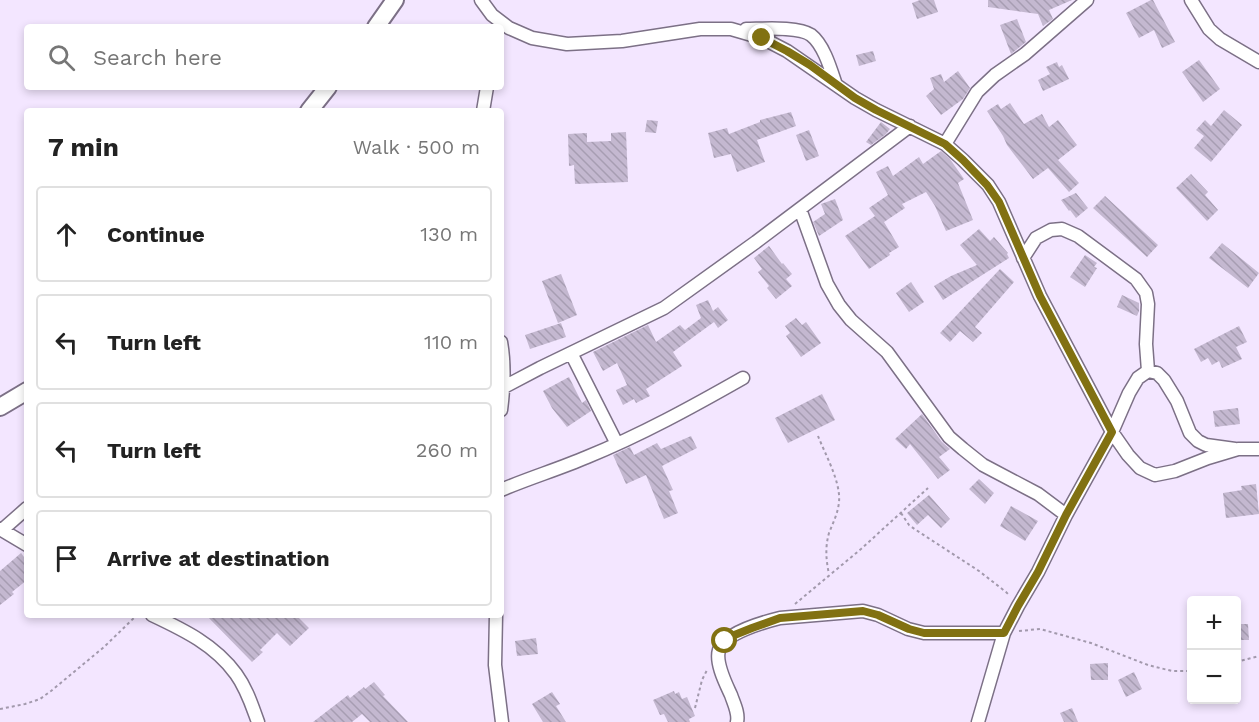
<!DOCTYPE html>
<html lang="en">
<head>
<meta charset="utf-8">
<style>
	:root { --surface:#fff; --page:#f2f2f2; --text:#222; --muted:#767676; --line:#e0e0e0 }
	body { margin:0; font-family:"Work Sans",sans-serif; background:var(--page); color:var(--text) }
	.controls { position:absolute; right:18px; bottom:18px; display:grid; overflow:hidden; border-radius:6px; box-shadow:0 3px 9px #0003 }
	.controls button { width:54px; height:54px; display:grid; place-items:center; padding:0; border:0; border-bottom:2px solid var(--line); background:var(--surface); color:var(--text); font:30px sans-serif }
	.stop { position:absolute; width:18px; height:18px; margin:-14px; border:4px solid #817112; border-radius:50%; background:#fff }
	.stop.end { background:#817112; border-color:#fff; box-shadow:0 2px 6px #0008 }
	.list { margin:0; padding:0; list-style:none }
	h2 { display:flex; justify-content:space-between; align-items:center; height:78px; margin:0; padding:0 24px; font-size:26px }
	h2 small { font-size:20px; font-weight:400; color:var(--muted) }
	.list li { display:grid; grid-template-columns:39px 1fr auto; gap:18px; align-items:center; box-sizing:border-box; height:96px; margin:0 12px 12px; padding:0 12px; border:2px solid var(--line); border-radius:6px }
	.list b { display:block; font-size:22px; white-space:nowrap }
	.list em { font-size:20px; font-style:normal; color:var(--muted) }
	.icon { flex:none; width:33px; height:33px; fill:none; stroke:currentColor; stroke-width:2; stroke-linecap:round; stroke-linejoin:round }
	.map { position:relative; flex:none; width:1259px; height:722px; overflow:hidden }
	.search { position:absolute; background:var(--surface); box-shadow:0 3px 9px #0003; left:24px; top:24px; width:480px; height:66px; display:flex; align-items:center; gap:15px; box-sizing:border-box; padding:0 21px; border-radius:6px; color:var(--muted); font-size:22px }
	.panel { position:absolute; background:var(--surface); box-shadow:0 3px 9px #0003; left:24px; top:108px; width:480px; height:510px; border-radius:6px }
	.map>svg:first-child { display:block }
	.building { fill:url(#building-back-hatch) }
	.lines { fill:none; stroke-linecap:round; stroke-linejoin:round }
	.minor-casing { stroke:#7c7086; stroke-width:15 }
	.secondary-casing { stroke:#7c7086; stroke-width:20 }
	.path { stroke:#a299ac; stroke-width:2; stroke-dasharray:3 3; stroke-linecap:butt }
	.minor { stroke:#fff; stroke-width:12 }
	.secondary { stroke:#fff; stroke-width:16 }
	.route { stroke:#817112; stroke-width:8 }
</style>
</head>
<body>
<div class="map">
<svg width="1259" height="722" viewBox="0 0 1259 722">
	<defs>
		<pattern id="building-back-hatch" width="6" height="6" patternUnits="userSpaceOnUse" patternTransform="scale(1.5)"><rect width="6" height="6" fill="#c4b8d0"/><path d="M-1 5l2 2M0 0l6 6M5-1l2 2" fill="none" stroke="#a79db2"/></pattern>
	</defs>
	<rect width="100%" height="100%" fill="#f3e6ff"/>
	<path class="building" d="M 920,0 L 934,0 L 938,12 L 917,19 L 912,3 Z
		M 988,0 L 1072,0 L 1049,10 L 1053,19 L 1043,26 L 1038,14 L 988,7 Z
		M 1151,0 L 1153,0 L 1175,42 L 1162,48 L 1154,30 L 1139,38 L 1126,13 Z
		M 1017,19 L 1026,42 L 1011,54 L 1000,25 Z
		M 873,51 L 876,61 L 859,66 L 856,55 Z
		M 1199,60 L 1220,89 L 1203,102 L 1182,72 Z
		M 1057,62 L 1059,67 L 1062,65 L 1069,79 L 1043,91 L 1038,80 L 1050,74 L 1046,67 Z
		M 958,71 L 970,88 L 963,99 L 941,115 L 926,96 L 934,89 L 930,78 L 941,74 L 944,82 Z
		M 1010,103 L 1024,124 L 1042,114 L 1049,127 L 1058,120 L 1077,145 L 1058,160 L 1079,183 L 1069,192 L 1048,168 L 1033,179 L 1007,145 L 1003,136 L 987,111 L 998,104 L 1001,109 Z
		M 1224,110 L 1242,125 L 1211,162 L 1194,148 L 1204,136 L 1196,130 L 1205,120 L 1211,126 Z
		M 791,112 L 796,126 L 757,140 L 765,162 L 737,172 L 731,154 L 714,158 L 708,133 L 727,128 L 729,134 L 760,122 L 760,120 Z
		M 647,120 L 658,121 L 656,133 L 645,132 Z
		M 881,122 L 890,129 L 886,134 L 871,145 L 866,142 Z
		M 809,130 L 819,156 L 806,161 L 796,135 Z
		M 626,132 L 628,182 L 575,184 L 574,165 L 569,166 L 568,134 L 587,133 L 587,142 L 611,141 L 611,133 Z
		M 941,151 L 950,159 L 964,179 L 958,183 L 973,220 L 946,231 L 935,206 L 926,192 L 902,204 L 905,208 L 884,222 L 899,247 L 889,253 L 890,255 L 869,269 L 845,236 L 875,216 L 869,208 L 888,195 L 876,172 L 888,166 L 893,176 L 919,157 L 923,164 Z
		M 1191,174 L 1208,192 L 1205,195 L 1218,210 L 1207,221 L 1176,188 Z
		M 1076,193 L 1088,208 L 1076,218 L 1070,210 L 1069,211 L 1061,200 Z
		M 1105,196 L 1158,245 L 1147,257 L 1093,208 Z
		M 835,199 L 843,220 L 819,236 L 813,222 L 825,214 L 821,204 Z
		M 979,229 L 990,241 L 994,237 L 1008,253 L 1007,254 L 1009,258 L 943,300 L 934,286 L 951,276 L 977,265 L 960,245 Z
		M 1222,243 L 1259,273 L 1248,288 L 1209,258 Z
		M 769,246 L 782,264 L 783,263 L 792,274 L 786,279 L 792,286 L 776,299 L 767,288 L 769,286 L 758,272 L 762,269 L 754,258 Z
		M 1085,255 L 1097,263 L 1094,267 L 1097,268 L 1085,287 L 1070,277 Z
		M 1000,269 L 1014,282 L 975,327 L 982,333 L 973,342 L 960,331 L 950,342 L 940,333 Z
		M 561,274 L 577,315 L 558,323 L 542,281 Z
		M 911,282 L 924,302 L 909,312 L 896,293 Z
		M 1122,295 L 1139,303 L 1139,311 L 1137,316 L 1117,307 Z
		M 708,300 L 713,311 L 718,307 L 728,320 L 718,328 L 714,322 L 673,352 L 682,366 L 646,389 L 650,396 L 636,403 L 634,399 L 623,405 L 616,390 L 627,385 L 617,363 L 603,371 L 593,352 L 648,325 L 656,342 L 680,325 L 685,330 L 701,318 L 696,305 Z
		M 796,318 L 802,325 L 806,322 L 821,343 L 801,357 L 786,336 L 790,333 L 785,326 Z
		M 561,323 L 566,337 L 530,349 L 525,335 Z
		M 1239,326 L 1247,342 L 1236,347 L 1242,359 L 1222,368 L 1219,361 L 1212,365 L 1208,358 L 1201,362 L 1194,349 Z
		M 569,377 L 582,403 L 586,400 L 591,411 L 567,427 L 552,408 L 543,391 Z
		M 822,394 L 835,420 L 788,443 L 775,418 Z
		M 1238,408 L 1240,424 L 1215,427 L 1213,411 Z
		M 922,414 L 942,442 L 950,449 L 939,457 L 950,470 L 938,479 L 910,444 L 906,449 L 895,439 Z
		M 691,436 L 697,448 L 662,466 L 673,490 L 669,491 L 678,513 L 664,519 L 646,475 L 626,484 L 613,455 L 630,447 L 634,455 L 657,443 L 661,449 Z
		M 979,479 L 994,493 L 985,504 L 969,489 Z
		M 1256,484 L 1259,514 L 1226,518 L 1223,493 L 1242,490 L 1241,486 Z
		M 929,495 L 950,519 L 941,528 L 928,515 L 917,525 L 907,513 Z
		M 1011,506 L 1038,521 L 1025,541 L 1000,526 Z
		M 21,553 L 27,561 L 27,580 L 12,592 L 14,594 L 0,605 L 0,571 Z
		M 206,615 L 296,615 L 309,628 L 290,646 L 277,633 L 260,650 L 263,652 L 252,662 Z
		M 1236,624 L 1248,624 L 1249,640 L 1236,640 Z
		M 536,638 L 538,654 L 517,656 L 515,641 Z
		M 1108,663 L 1108,680 L 1091,680 L 1090,664 Z
		M 1134,672 L 1142,689 L 1126,697 L 1118,680 Z
		M 374,682 L 385,695 L 383,696 L 408,722 L 370,722 L 362,714 L 352,722 L 313,722 L 348,695 L 350,698 L 364,687 L 365,689 Z
		M 674,691 L 675,694 L 679,692 L 682,699 L 687,697 L 695,716 L 689,719 L 690,722 L 668,722 L 664,714 L 660,715 L 653,700 Z
		M 552,692 L 560,704 L 556,706 L 566,722 L 543,722 L 532,704 Z
		M 1072,708 L 1078,722 L 1064,722 L 1060,713 Z"/>
	<g class="lines">
		<g class="minor-casing">
			<path id="minor" d="M 481,0 L 492,15 L 509,28 L 532,38 L 567,44 L 622,41 L 700,29 L 731,29 L 762,38 L 787,51 L 855,98 L 876,110 L 945,144 L 963,160 L 988,185 L 999,202 L 1040,296 L 1112,432 L 1128,455 L 1140,468 L 1155,475 L 1175,471 L 1208,458 L 1238,449 L 1259,449
				M 1191,0 L 1209,29 L 1220,39 L 1259,62
				M 746,29 C 762,29 798,26 811,35 C 824,45 831,70 836,85
				M 483,111 L 487,87
				M 945,144 L 977,92 L 995,75 L 1025,54 L 1087,0
				M 800,209 L 827,284 L 839,305 L 851,320 L 887,352 L 949,437 L 963,449 L 983,465 L 1038,494 L 1066,515
				M 1023,258 L 1036,238 L 1051,230 L 1062,229 L 1078,236 L 1136,279 L 1146,293 L 1148,304 L 1146,344 L 1148,371
				M 501,342 C 505,365 504,387 501,410
				M 571,353 L 617,444
				M 504,387 L 540,368 L 664,308 L 756,242 L 910,126
				M 501,490 C 529,478 559,469 587,457 C 641,435 692,407 743,378
				M 0,529 L 27,545
				M 2,530 L 27,508
				M 152,615 C 184,630 215,645 236,674 C 247,689 252,706 258,722
				M 496,615 L 495,665 L 502,722
				M 737,722 C 739,713 734,704 731,695 C 726,684 715,663 719,650 C 724,633 764,622 780,618 L 863,611 L 878,615 L 908,629 L 924,633 L 1004,633
				M 978,722 L 1004,633 L 1018,606 L 1038,572 L 1066,515 L 1112,432 L 1129,393 L 1138,378 L 1148,371 L 1157,373 L 1164,380 L 1177,401 L 1190,433 L 1198,441 L 1206,445 L 1235,449"/>
		</g>
		<g class="secondary-casing">
			<path id="secondary" d="M 376,27 L 395,0
				M 309,111 L 328,87
				M 0,407 L 27,391"/>
		</g>
		<path class="path" d="M 818,436 C 825,454 841,482 839,502 C 838,513 833,523 829,533 C 825,547 826,560 829,574
			M 901,513 L 909,525 L 916,530 L 979,571 L 1006,592 L 1010,596
			M 795,604 L 861,549 L 928,488
			M 1019,631 L 1040,629 L 1091,643 L 1148,665 L 1172,671 L 1192,671
			M 1236,662 L 1259,656
			M 695,708 L 702,680 L 707,670
			M 0,709 L 25,704 L 40,699 L 51,691 L 104,647 L 137,615"/>
		<use href="#minor" class="minor"/>
		<use href="#secondary" class="secondary"/>
	</g>
	<g class="lines">
		<path class="route" d="M 725,641 L 732,636 L 752,628 L 780,618 L 863,611 L 878,615 L 909,629 L 924,633 L 1004,633 L 1018,606 L 1038,572 L 1066,515 L 1112,432 L 1040,296 L 999,202 L 987,185 L 963,160 L 945,144 L 876,110 L 855,98 L 810,65 L 787,51 L 762,38"/>
	</g>
</svg>
<div class="controls">
<button>+</button>
<button>−</button>
</div>
<div class="stop" style="left:725px;top:641px"></div>
<div class="stop end" style="left:762px;top:38px"></div>
<div class="search"><svg class="icon" aria-label="search" viewBox="0 0 24 24"><circle cx="10" cy="10" r="6"/><path d="M15 15l6 6"/></svg>Search here</div>
<section class="panel">
<h2>7 min<small>Walk · 500 m</small></h2>
<ul class="list">
<li><svg class="icon" aria-label="ahead" viewBox="0 0 24 24"><path d="M12 20V5M6 11l6-6 6 6"/></svg><div><b>Continue</b></div><em>130 m</em></li>
<li><svg class="icon" aria-label="left" viewBox="0 0 24 24"><path d="M17 20v-9H6M10 6l-5 5 5 5"/></svg><div><b>Turn left</b></div><em>110 m</em></li>
<li><svg class="icon" aria-label="left" viewBox="0 0 24 24"><path d="M17 20v-9H6M10 6l-5 5 5 5"/></svg><div><b>Turn left</b></div><em>260 m</em></li>
<li><svg class="icon" aria-label="arrive" viewBox="0 0 24 24"><path d="M6 21V4h12l-3 4 3 4H6"/></svg><div><b>Arrive at destination</b></div></li>
</ul>
</section>
</div>
</body>
</html>
